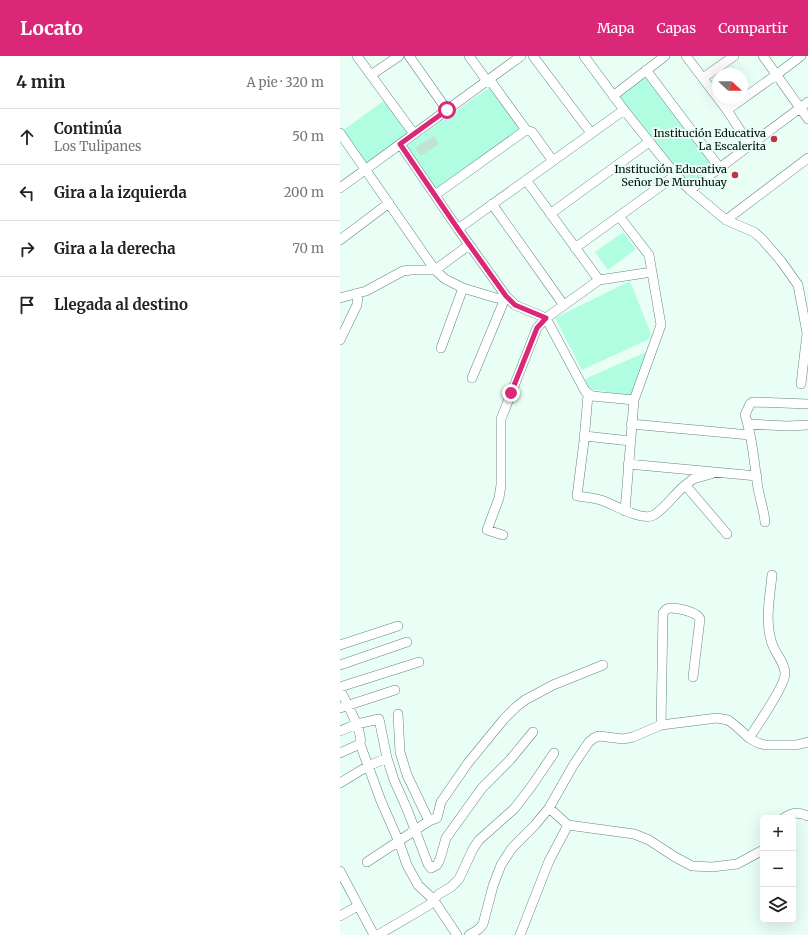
<!DOCTYPE html>
<html lang="es">
<head>
<meta charset="utf-8">
<style>
	:root { --surface:#fff; --page:#f2f2f2; --text:#222; --muted:#767676; --line:#e0e0e0; --accent:#db2777 }
	body { margin:0; font-family:Merriweather,serif; background:var(--page); color:var(--text) }
	.controls { position:absolute; right:12px; bottom:12px; display:grid; overflow:hidden; border-radius:6px; box-shadow:0 4px 16px #0002 }
	.controls button { width:36px; height:36px; display:grid; place-items:center; padding:0; border:0; border-bottom:1px solid var(--line); background:var(--surface); color:var(--text); font:20px sans-serif }
	.compass { position:absolute; left:372px; top:12px; width:36px; height:36px; border-radius:50%; background:var(--surface); box-shadow:0 4px 16px #0002; rotate:112deg }
	.stop { position:absolute; width:12px; height:12px; margin:-9px; border:3px solid #db2777; border-radius:50%; background:#fff }
	.stop.end { background:#db2777; border-color:#fff; box-shadow:0 1px 4px #0008 }
	.list { margin:0; padding:0; list-style:none }
	h2 { display:flex; justify-content:space-between; align-items:center; height:52px; margin:0; padding:0 16px; font-size:17px }
	h2 small { font-size:13px; font-weight:400; color:var(--muted) }
	.list li { display:grid; grid-template-columns:26px 1fr auto; gap:12px; align-items:center; box-sizing:border-box; height:56px; padding:0 16px; border-top:1px solid var(--line) }
	.list b { display:block; font-size:15px; white-space:nowrap }
	.list p { margin:0; font-size:13px; white-space:nowrap; color:var(--muted) }
	.list em { font-size:13px; font-style:normal; color:var(--muted) }
	.icon { flex:none; width:22px; height:22px; fill:none; stroke:currentColor; stroke-width:2; stroke-linecap:round; stroke-linejoin:round }
	.map { position:relative; flex:none; width:468px; height:879px; overflow:hidden }
	header { display:flex; align-items:center; gap:24px; box-sizing:border-box; height:56px; padding:0 20px; background:var(--accent); color:#fff }
	header strong { font-size:19px }
	nav { display:flex; gap:22px; margin-inline-start:auto; font-size:14px }
	main { display:flex }
	aside { flex:1; background:var(--surface) }
	.map>svg:first-child { display:block }
	.green { fill:#b1fde1 }
	.building { fill:#c0e3d6 }
	.lines { fill:none; stroke-linecap:round; stroke-linejoin:round }
	.minor-casing { stroke:#65867a; stroke-width:10 }
	.minor { stroke:#fff; stroke-width:9 }
	.route { stroke:#db2777; stroke-width:5 }
	.poi-dot { fill:#c23141; stroke:#e9fef5; stroke-width:1.5 }
	.labels { text-anchor:middle; stroke-width:4; stroke-linejoin:round; paint-order:stroke }
	.poi-label { font-size:11px; fill:#04100b; stroke:#e9fef5; text-anchor:end }
</style>
</head>
<body>
<header>
<strong>Locato</strong>
<nav><a>Mapa</a><a>Capas</a><a>Compartir</a></nav>
</header>
<main>
<aside>
<h2>4 min<small>A pie · 320 m</small></h2>
<ul class="list">
<li><svg class="icon" aria-label="ahead" viewBox="0 0 24 24"><path d="M12 20V5M6 11l6-6 6 6"/></svg><div><b>Continúa</b><p>Los Tulipanes</p></div><em>50 m</em></li>
<li><svg class="icon" aria-label="left" viewBox="0 0 24 24"><path d="M17 20v-9H6M10 6l-5 5 5 5"/></svg><div><b>Gira a la izquierda</b></div><em>200 m</em></li>
<li><svg class="icon" aria-label="right" viewBox="0 0 24 24"><path d="M7 20v-9h11M14 6l5 5-5 5"/></svg><div><b>Gira a la derecha</b></div><em>70 m</em></li>
<li><svg class="icon" aria-label="arrive" viewBox="0 0 24 24"><path d="M6 21V4h12l-3 4 3 4H6"/></svg><div><b>Llegada al destino</b></div></li>
</ul>
</aside>
<div class="map">
<svg width="468" height="879" viewBox="0 0 468 879">
	<rect width="100%" height="100%" fill="#e9fef5"/>
	<path class="green" d="M 305,18 L 376,112 L 353,130 L 329,106 L 278,40 Z
		M 150,31 L 182,74 L 97,135 L 65,91 Z
		M 45,44 L 70,76 L 26,107 L 2,75 Z
		M 283,176 L 296,193 L 268,214 L 255,196 Z
		M 290,225 L 311,278 L 309,283 L 242,314 L 215,262 Z
		M 306,296 L 293,340 L 249,333 L 245,323 Z"/>
	<path class="building" d="M 94,80 L 99,88 L 81,100 L 75,92 Z"/>
	<g class="lines">
		<g class="minor-casing">
			<path id="minor" d="M 17,0 L 74,78
				M 69,0 L 107,54
				M 129,0 L 147,25 L 152,27 L 186,74 L 192,76 L 213,105
				M 193,0 L 251,77
				M 244,0 L 284,54 L 336,119 L 350,134 L 386,164 L 414,176 L 422,183 L 441,205 L 458,229 L 467,277 L 461,328
				M 346,0 L 387,54 L 409,88
				M 423,0 L 468,63
				M 306,14 L 379,111
				M 31,19 L 59,0
				M 363,22 L 394,0
				M 273,40 L 325,0
				M 387,54 L 436,19 L 461,0
				M 0,77 L 95,214 L 105,223 L 123,232 L 156,242 L 163,242 L 166,240
				M 60,88 L 118,173 L 166,240 L 175,249 L 206,262 L 245,335 L 252,340 L 294,344
				M 186,124 L 259,224
				M 0,132 L 181,0
				M 350,134 L 468,46
				M 95,139 L 186,74
				M 152,148 L 223,248
				M 210,158 L 309,86
				M 279,160 L 309,199 L 321,269 L 294,344 L 285,455
				M 386,164 L 468,102
				M 118,173 L 284,54
				M 0,184 L 49,147
				M 235,192 L 336,119
				M 0,242 L 26,235 L 63,215 L 71,214 L 95,214 L 129,189
				M 0,284 L 17,249 L 18,238
				M 101,292 L 123,232
				M 132,322 L 166,240
				M 248,339 L 244,385 L 237,440 C 245,441 254,442 261,444 C 273,448 302,466 314,459 C 325,452 334,439 343,431 L 347,431 L 387,478
				M 291,368 L 410,379
				M 408,368 L 447,370 L 468,369
				M 245,380 L 290,385
				M 288,408 L 417,420
				M 343,431 L 353,423 L 371,418
				M 425,466 C 424,454 420,444 418,432 C 414,408 413,382 405,359 L 410,348 L 413,346 L 468,348
				M 163,479 L 147,474 L 159,442 L 161,429 L 161,363 L 197,272 L 206,262 L 259,224 L 312,216
				M 0,589 L 58,570
				M 0,609 L 67,586
				M 0,631 L 79,606
				M 0,634 C 5,644 24,677 20,688 L 41,745 L 59,786 L 67,809 L 78,829 L 93,843 L 117,879
				M 0,652 L 55,634
				M 58,658 L 60,696 L 67,719 L 89,765
				M 321,669 L 323,557 C 325,554 327,552 331,552 C 339,552 357,556 360,563 L 353,621
				M 0,675 L 17,668 L 39,663 L 47,702 L 54,724 L 67,753 L 88,808 L 91,812 L 97,809 L 100,803 L 106,782 L 142,732 L 170,704 L 193,676
				M 409,682 C 417,670 445,630 445,618 C 445,605 433,596 431,584 C 425,563 430,540 432,519
				M 0,697 L 20,688
				M 0,727 L 28,710 L 47,702
				M 209,752 L 228,769 L 294,778 L 309,784 L 335,801 L 352,810 L 372,811 L 397,808 L 423,794
				M 444,762 C 453,756 458,756 468,760
				M 27,806 L 89,765 L 97,762 L 101,746 L 128,707 L 164,663 L 176,651 L 185,644 L 213,629 L 263,609
				M 0,815 L 34,879
				M 0,860 L 18,850
				M 38,879 L 89,849 L 99,838 L 111,831 L 119,823 L 133,793 L 139,784 L 174,753 L 191,731 L 214,697
				M 129,879 L 139,873 L 143,868 L 153,830 L 161,809 L 172,792 L 195,769 L 209,752 L 234,708 L 249,686 L 254,682 L 259,680 L 283,683 L 293,681 L 321,669 L 377,662 L 388,664 L 396,670 L 409,682 L 418,687 L 425,689 L 456,689 L 468,686
				M 180,879 L 209,805 L 228,769"/>
		</g>
		<use href="#minor" class="minor"/>
	</g>
	<g class="lines">
		<path class="route" d="M 107,54 L 60,88 L 118,173 L 166,240 L 175,249 L 206,262 L 197,272 L 171,337"/>
	</g>
	<g class="poi-dot">
		<circle cx="434" cy="83" r="4"/>
		<circle cx="395" cy="119" r="4"/>
	</g>
	<g class="labels">
		<g class="poi-label">
			<text x="426" y="81">Institución Educativa<tspan x="426" dy="13">La Escalerita</tspan></text>
			<text x="387" y="117">Institución Educativa<tspan x="387" dy="13">Señor De Muruhuay</tspan></text>
		</g>
	</g>
</svg>
<div class="controls">
<button>+</button>
<button>−</button>
<button><svg class="icon" aria-label="layers" viewBox="0 0 24 24"><path d="M12 4l9 5-9 5-9-5zM3 14l9 5 9-5"/></svg></button>
</div>
<svg class="compass" viewBox="-18 -18 36 36"><path d="M0-13l5 13h-10z" fill="#e53935"/><path d="M0 13l5-13h-10z" fill="#767676"/></svg>
<div class="stop" style="left:107px;top:54px"></div>
<div class="stop end" style="left:171px;top:337px"></div>
</div>
</main>
</body>
</html>
